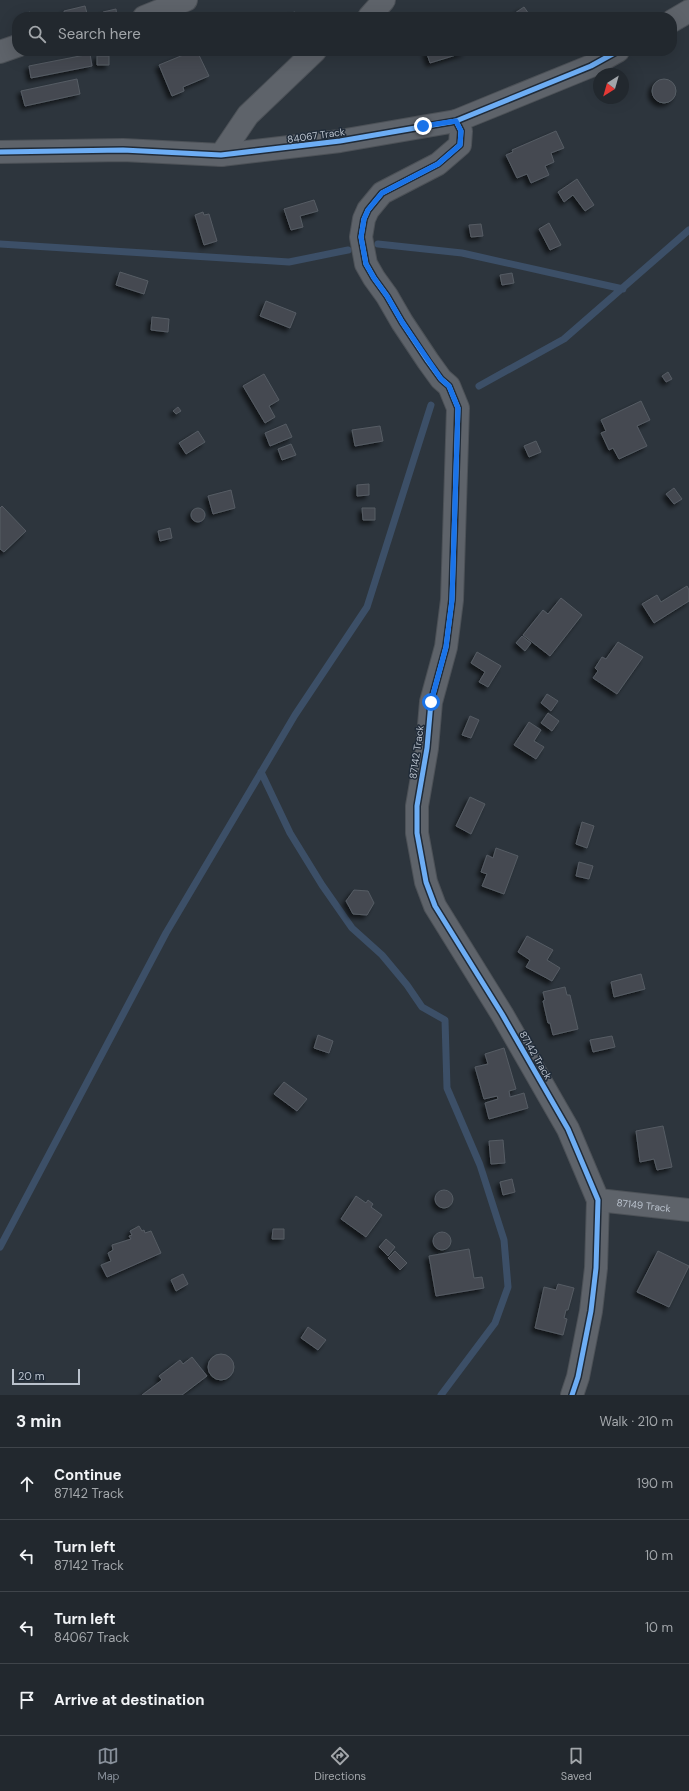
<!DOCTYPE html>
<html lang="en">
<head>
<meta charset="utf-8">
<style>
	:root { --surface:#22282e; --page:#2a3036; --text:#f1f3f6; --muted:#a2a6aa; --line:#3f444a; --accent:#88909a }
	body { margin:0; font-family:"DM Sans",sans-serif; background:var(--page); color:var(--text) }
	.compass { position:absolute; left:593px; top:68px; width:36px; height:36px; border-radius:50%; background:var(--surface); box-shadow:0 4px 16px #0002; rotate:217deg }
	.scale { position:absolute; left:12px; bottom:10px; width:68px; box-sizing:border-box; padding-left:4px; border:2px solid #b9c1cc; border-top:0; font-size:11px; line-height:14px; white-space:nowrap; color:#b9c1cc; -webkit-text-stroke:3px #202b38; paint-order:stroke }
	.stop { position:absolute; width:12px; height:12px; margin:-9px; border:3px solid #1a73e8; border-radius:50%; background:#fff }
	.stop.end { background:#1a73e8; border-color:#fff; box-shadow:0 1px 4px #0008 }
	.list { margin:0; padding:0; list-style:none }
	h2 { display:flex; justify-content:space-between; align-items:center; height:52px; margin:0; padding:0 16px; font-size:17px }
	h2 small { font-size:13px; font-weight:400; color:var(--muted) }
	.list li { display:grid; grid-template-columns:26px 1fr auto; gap:12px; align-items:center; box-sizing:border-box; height:72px; padding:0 16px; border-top:1px solid var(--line) }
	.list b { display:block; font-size:15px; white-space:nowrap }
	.list p { margin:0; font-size:13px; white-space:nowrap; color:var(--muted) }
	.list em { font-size:13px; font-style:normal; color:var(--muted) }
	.icon { flex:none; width:22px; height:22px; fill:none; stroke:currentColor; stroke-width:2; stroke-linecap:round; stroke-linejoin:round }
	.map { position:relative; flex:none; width:689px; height:1395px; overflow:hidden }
	.search { position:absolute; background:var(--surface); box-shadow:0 4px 16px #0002; left:12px; right:12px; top:12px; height:44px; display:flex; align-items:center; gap:10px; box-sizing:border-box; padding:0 14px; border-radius:16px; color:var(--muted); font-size:15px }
	.sheet { height:340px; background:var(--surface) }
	nav { display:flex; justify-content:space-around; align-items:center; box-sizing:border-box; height:56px; border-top:1px solid var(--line); background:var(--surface); font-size:11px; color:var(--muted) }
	nav a { display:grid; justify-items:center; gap:2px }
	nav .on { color:var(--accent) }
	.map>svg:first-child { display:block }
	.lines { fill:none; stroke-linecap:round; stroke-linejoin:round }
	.stream { stroke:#3c4f67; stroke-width:7 }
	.building { fill:#444a51; stroke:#565c64; filter:url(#shadow) }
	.minor-casing { stroke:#4c5157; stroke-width:24 }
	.minor { stroke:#5e636a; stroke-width:22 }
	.cycleway-casing { stroke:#202b38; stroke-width:8 }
	.cycleway { stroke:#6dadf4; stroke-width:5 }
	.route { stroke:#1a73e8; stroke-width:5 }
	.labels { text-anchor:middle; stroke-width:3; stroke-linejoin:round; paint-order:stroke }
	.street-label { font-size:10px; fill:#b9c1cc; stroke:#202b38 }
</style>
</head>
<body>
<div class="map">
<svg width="689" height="1395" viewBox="0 0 689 1395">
	<defs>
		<filter id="shadow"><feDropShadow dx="-3.5" dy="3.5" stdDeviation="2" flood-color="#0009"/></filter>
	</defs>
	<rect width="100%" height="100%" fill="#2d353d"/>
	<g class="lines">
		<path class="stream" d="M 0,244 L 289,262 L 348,250
			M 378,244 L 462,253 L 623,289
			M 479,386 L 564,339 L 689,230
			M 261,772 L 290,833 L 322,885 L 352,928 L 382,955 L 407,985 L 422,1007 L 445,1020 L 447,1088 L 480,1165 L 504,1240 L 508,1287 L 495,1323 L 441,1395
			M 0,1247 L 166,933 L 295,715 L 367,607 L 431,405"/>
	</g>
	<path class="building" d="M 85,6 L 88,17 L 65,17 L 64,11 Z
		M 524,7 L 531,17 L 509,17 Z
		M 116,9 L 117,17 L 104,17 L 103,12 Z
		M 30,12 L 32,17 L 19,17 Z
		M 295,12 L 297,17 L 277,17 Z
		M 193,51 L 197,51 L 209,76 L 183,87 L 184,91 L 172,96 L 159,65 Z
		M 426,51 L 465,51 L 466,52 L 430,63 Z
		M 90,54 L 92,66 L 31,78 L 29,66 Z
		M 97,56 L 109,56 L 109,65 L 97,65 Z
		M 77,79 L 80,94 L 25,106 L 21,91 Z
		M652 91a12 12 0 1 1 24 0a12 12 0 1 1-24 0Z
		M 556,131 L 564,148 L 551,153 L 554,162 L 545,166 L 549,175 L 531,183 L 527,174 L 517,178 L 506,155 L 513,152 L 512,150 Z
		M 577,179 L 594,205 L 585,211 L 573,195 L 564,202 L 558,192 Z
		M 314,200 L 318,211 L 300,216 L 303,227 L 291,230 L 284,209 Z
		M 203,212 L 204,215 L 209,214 L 217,241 L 204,245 L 195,215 Z
		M 549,223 L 561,245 L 550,250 L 539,229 Z
		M 481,224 L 483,236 L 471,237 L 469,225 Z
		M 120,272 L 148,281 L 144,294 L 116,285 Z
		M 512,273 L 514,283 L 502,285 L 500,275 Z
		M 266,301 L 296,313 L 290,328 L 260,316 Z
		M 152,317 L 169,319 L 168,332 L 151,330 Z
		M 668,372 L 672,379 L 666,382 L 662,376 Z
		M 264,374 L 279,400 L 269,406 L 275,417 L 265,423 L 243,386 Z
		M 641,401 L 650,420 L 637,426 L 647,446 L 619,459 L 613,448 L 609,450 L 601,433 L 606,431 L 601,420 Z
		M 178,407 L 181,411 L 176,414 L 173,411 Z
		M 286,424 L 292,437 L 270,446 L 265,433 Z
		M 380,426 L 383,441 L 355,446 L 352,430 Z
		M 198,431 L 205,442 L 186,454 L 179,443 Z
		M 536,441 L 541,452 L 529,457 L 524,446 Z
		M 291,444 L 296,455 L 282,460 L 278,449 Z
		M 369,484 L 369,495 L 357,496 L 357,485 Z
		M 674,488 L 682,499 L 674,504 L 666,494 Z
		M 231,490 L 235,508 L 213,514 L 208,496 Z
		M 2,506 L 26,531 L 4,552 L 0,549 L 0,508 Z
		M191 515a7 7 0 1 1 14 0a7 7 0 1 1-14 0Z
		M 362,508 L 375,508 L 375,520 L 363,520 Z
		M 170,528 L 172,538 L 160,541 L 158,531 Z
		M 687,586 L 689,590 L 689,601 L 654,623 L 642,604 L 657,595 L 661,602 Z
		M 561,598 L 582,615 L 550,656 L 523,635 L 543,610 L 548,614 Z
		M 522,636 L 531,643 L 525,651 L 516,643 Z
		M 618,642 L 643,657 L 617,694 L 593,678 L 598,671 L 595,668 L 602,657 L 606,659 Z
		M 477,652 L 501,666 L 488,687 L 479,682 L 485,672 L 471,663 Z
		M 547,694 L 558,701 L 551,711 L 541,703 Z
		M 548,713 L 559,721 L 552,731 L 541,723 Z
		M 470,716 L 479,720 L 471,738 L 462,735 Z
		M 529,722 L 541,730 L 534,741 L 544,747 L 536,759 L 514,745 Z
		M 470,797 L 485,804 L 471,834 L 456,826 Z
		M 582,822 L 594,826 L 587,848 L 576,844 Z
		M 496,848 L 518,856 L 504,894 L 482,886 L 487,874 L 481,872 L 487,855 L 493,858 Z
		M 579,862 L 593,866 L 589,879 L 576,876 Z
		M 354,890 L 368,891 L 374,903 L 367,915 L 353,914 L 346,901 Z
		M 527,936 L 553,950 L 547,960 L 560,968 L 552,981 L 526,967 L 530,960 L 518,952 Z
		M 641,974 L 645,989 L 614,997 L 611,982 Z
		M 565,987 L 567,995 L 570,995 L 578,1029 L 553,1035 L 550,1023 L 548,1023 L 543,1001 L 545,1000 L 543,992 Z
		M 318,1035 L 333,1041 L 329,1053 L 314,1048 Z
		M 612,1036 L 615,1047 L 593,1052 L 590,1040 Z
		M 504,1048 L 516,1089 L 509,1091 L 510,1097 L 524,1093 L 528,1108 L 489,1119 L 485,1103 L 498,1099 L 497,1096 L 484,1099 L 475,1067 L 488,1064 L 485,1054 Z
		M 284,1082 L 307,1099 L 297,1111 L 274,1094 Z
		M 663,1126 L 672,1167 L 657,1170 L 654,1159 L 640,1162 L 636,1131 Z
		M 503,1140 L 505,1163 L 491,1164 L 489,1141 Z
		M 512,1179 L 515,1192 L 503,1195 L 500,1182 Z
		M435 1199a9 9 0 1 1 18 0a9 9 0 1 1-18 0Z
		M 356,1196 L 366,1203 L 368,1200 L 373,1204 L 371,1207 L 382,1215 L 366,1237 L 341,1219 Z
		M 139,1226 L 142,1231 L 144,1230 L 145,1233 L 151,1231 L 161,1253 L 107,1277 L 101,1265 L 111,1261 L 108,1253 L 113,1250 L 112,1245 L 131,1239 L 129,1236 L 132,1235 L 130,1231 Z
		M 273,1229 L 284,1229 L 284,1239 L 272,1239 Z
		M433 1241a9 9 0 1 1 18 0a9 9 0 1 1-18 0Z
		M 386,1239 L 395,1247 L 388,1256 L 379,1247 Z
		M 469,1249 L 474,1278 L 482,1277 L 484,1288 L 436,1296 L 429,1256 Z
		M 395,1251 L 407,1263 L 400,1270 L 388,1258 Z
		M 658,1251 L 689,1266 L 669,1307 L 637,1292 Z
		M 183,1274 L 188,1284 L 176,1291 L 171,1280 Z
		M 558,1284 L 574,1288 L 568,1310 L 566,1310 L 564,1318 L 567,1319 L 563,1335 L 535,1328 L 544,1287 L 556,1290 Z
		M 308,1327 L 326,1340 L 318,1350 L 301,1338 Z
		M208 1367a13 13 0 1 1 26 0a13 13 0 1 1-26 0Z
		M 192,1357 L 207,1376 L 182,1395 L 142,1395 L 162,1380 L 159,1376 L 180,1360 L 183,1364 Z"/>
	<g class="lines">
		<g class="minor-casing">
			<g id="minor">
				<path d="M 144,17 L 186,0"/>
				<path d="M 369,17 L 384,0"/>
				<path d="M 672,21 L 689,11"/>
				<path d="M 0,52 L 17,46"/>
				<path d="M 456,121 L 461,131 L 460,145 L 438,164 L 382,193 L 368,210 L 364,219 L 361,237 L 366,264 L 374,278 L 387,296 L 402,322 L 428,361 L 441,379 L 449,386 L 458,408 L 452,600 L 446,647 L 431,702 L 427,748 L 417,806 L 417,833 L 426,882 L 435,906 L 502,1014 L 568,1129 L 598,1200 L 596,1268 L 591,1311 L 578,1377 L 572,1395"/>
				<path d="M 0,152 L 123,150 L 221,155 L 340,141 L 456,121 L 591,66 L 618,51"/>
				<path d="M 221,155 L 248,115 L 315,51"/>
				<path id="s1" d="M 598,1200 L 689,1210"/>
			</g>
		</g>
		<use href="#minor" class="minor"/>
		<g class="cycleway-casing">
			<path id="cycleway" d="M 456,121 L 461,131 L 460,145 L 438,164 L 382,193 L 368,210 L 364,219 L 361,237 L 366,264 L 374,278 L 387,296 L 402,322 L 428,361 L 441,379 L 449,386 L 458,408 L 452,600 L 446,647 L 431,702 L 427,748 L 417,806 L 417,833 L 426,882 L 435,906 L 502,1014 L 568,1129 L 598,1200 L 596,1268 L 591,1311 L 578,1377 L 572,1395
				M 0,152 L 123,150 L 221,155 L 340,141 L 456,121 L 591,66 L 618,51"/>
		</g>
		<use href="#cycleway" class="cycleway"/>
	</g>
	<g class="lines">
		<path class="route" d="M 423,126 L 456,121 L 461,131 L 460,145 L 438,164 L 382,193 L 368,210 L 364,219 L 361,237 L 366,264 L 374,278 L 387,296 L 402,322 L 441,379 L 449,386 L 458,408 L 452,600 L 446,647 L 431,702"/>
	</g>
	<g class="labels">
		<g class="street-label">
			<text transform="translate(316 135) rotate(-8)" y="4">84067 Track</text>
			<text transform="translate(416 752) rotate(-82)" y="4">87142 Track</text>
			<text transform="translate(536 1055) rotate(60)" y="4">87142 Track</text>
			<text dy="4" stroke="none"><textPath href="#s1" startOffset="46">87149 Track</textPath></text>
		</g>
	</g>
</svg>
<svg class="compass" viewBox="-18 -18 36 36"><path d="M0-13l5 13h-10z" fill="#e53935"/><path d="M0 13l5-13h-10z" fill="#a2a6aa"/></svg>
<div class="scale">20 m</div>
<div class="stop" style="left:431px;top:702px"></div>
<div class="stop end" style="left:423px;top:126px"></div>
<div class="search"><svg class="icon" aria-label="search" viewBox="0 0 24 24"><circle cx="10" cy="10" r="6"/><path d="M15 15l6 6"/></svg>Search here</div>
</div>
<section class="sheet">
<h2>3 min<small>Walk · 210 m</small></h2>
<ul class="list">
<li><svg class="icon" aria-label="ahead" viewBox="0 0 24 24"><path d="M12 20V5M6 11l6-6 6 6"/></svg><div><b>Continue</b><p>87142 Track</p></div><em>190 m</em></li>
<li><svg class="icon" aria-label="left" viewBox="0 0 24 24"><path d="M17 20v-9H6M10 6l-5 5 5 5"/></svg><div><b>Turn left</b><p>87142 Track</p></div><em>10 m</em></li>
<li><svg class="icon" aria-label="left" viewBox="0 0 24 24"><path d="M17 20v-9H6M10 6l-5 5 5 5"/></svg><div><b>Turn left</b><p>84067 Track</p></div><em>10 m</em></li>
<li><svg class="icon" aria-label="arrive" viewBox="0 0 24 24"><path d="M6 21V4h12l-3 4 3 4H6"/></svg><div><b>Arrive at destination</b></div></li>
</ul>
</section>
<nav>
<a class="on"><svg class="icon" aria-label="map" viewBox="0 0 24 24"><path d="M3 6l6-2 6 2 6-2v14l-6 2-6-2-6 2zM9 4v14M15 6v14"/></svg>Map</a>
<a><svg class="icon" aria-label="directions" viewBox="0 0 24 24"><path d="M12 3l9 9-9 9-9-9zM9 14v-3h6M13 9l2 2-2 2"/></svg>Directions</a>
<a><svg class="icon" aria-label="saved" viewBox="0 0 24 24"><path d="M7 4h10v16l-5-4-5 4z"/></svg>Saved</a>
</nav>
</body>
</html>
